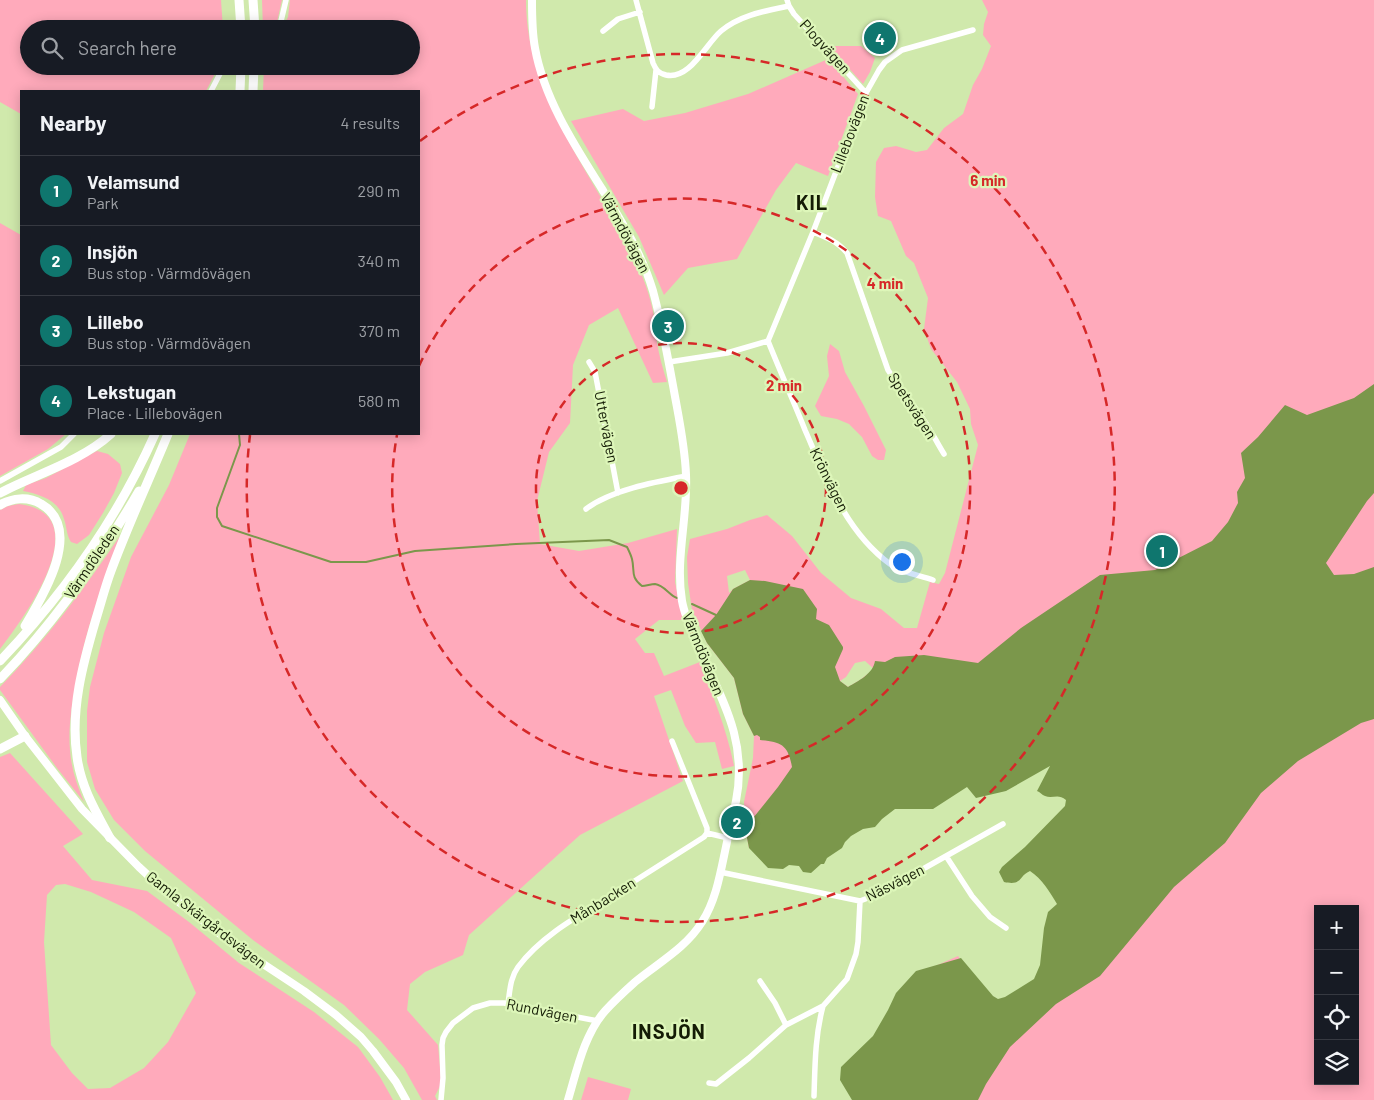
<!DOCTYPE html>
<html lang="en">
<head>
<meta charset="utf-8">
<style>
	:root { --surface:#171b24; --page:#242831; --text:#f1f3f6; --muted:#9ea1a6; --line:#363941; --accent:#0f766e }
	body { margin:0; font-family:Barlow,sans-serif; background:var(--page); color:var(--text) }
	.controls { position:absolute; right:15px; bottom:15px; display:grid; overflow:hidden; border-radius:0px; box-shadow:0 2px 12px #0003 }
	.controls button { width:45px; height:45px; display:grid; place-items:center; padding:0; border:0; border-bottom:1px solid var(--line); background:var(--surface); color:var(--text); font:25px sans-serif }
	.you { position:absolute; left:901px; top:561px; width:18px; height:18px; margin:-12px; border:4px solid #fff; border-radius:50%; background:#1a73e8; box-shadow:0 0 0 8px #1a73e833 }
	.badge { display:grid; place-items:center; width:32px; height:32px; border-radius:50%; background:var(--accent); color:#fff; font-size:16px; font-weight:700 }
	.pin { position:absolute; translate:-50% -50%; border:2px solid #fff; box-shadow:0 1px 5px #0006 }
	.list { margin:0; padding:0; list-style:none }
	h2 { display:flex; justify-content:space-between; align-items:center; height:65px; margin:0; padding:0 20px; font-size:21px }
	h2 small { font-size:16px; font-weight:400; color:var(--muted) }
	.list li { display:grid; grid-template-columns:32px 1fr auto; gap:15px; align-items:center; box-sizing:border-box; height:70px; padding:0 20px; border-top:1px solid var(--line) }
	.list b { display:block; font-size:19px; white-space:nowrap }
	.list p { margin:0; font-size:16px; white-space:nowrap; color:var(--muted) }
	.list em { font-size:16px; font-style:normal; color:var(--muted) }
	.icon { flex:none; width:28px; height:28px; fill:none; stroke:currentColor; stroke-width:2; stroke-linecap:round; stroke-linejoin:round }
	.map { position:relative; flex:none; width:1374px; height:1100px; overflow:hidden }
	.search { position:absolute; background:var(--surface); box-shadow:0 2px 12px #0003; left:20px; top:20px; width:400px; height:55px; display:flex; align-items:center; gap:12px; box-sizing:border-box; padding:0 18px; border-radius:28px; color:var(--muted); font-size:19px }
	.panel { position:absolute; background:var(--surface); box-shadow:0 2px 12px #0003; left:20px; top:90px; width:400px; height:345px; border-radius:0px }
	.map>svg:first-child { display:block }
	.green { fill:#fab; fill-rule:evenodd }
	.water { fill:#7b974b }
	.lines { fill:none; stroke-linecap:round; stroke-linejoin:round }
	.stream { stroke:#7b974b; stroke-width:2 }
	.minor { stroke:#fff; stroke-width:5.5 }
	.major { stroke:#fff; stroke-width:8 }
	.highway { stroke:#fff; stroke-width:9 }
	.ring { fill:none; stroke:#d62828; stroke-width:2.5; stroke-dasharray:9 6 }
	.labels { text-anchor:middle; stroke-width:4.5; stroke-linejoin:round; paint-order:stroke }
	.street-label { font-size:15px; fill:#141c05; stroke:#ddf6b9 }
	.district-label { font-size:20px; font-weight:bold; letter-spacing:1px; fill:#141c05; stroke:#ddf6b9 }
	.centre { fill:#d62828; stroke:#ddf6b9; stroke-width:2.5 }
	.ring-label { font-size:15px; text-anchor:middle; font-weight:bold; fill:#d62828; stroke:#ddf6b9; stroke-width:4.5; stroke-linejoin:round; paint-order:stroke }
</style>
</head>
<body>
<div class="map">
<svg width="1374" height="1100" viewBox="0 0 1374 1100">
	<rect width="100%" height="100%" fill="#d0e9ac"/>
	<path class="green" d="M 0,0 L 221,0 L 223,29 L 29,29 L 29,66 L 219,66 L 206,91 L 21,91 L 21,114 L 0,102 Z
		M 262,0 L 282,0 L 277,22 L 272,29 L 263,29 Z
		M 290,0 L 526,0 C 526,100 596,176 636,262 C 646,283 654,307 656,331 C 657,335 656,338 657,342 C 659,356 663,369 667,382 L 653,383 L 618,308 L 589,325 L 573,365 L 570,423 L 549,452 L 537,501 L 540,544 L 579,551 L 628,543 L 677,529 L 675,582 L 683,620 L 659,620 L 635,639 L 645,653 L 654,653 L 664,676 L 700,662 C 713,696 727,730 734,766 L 722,769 L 715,742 L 696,743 L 685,726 L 671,690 L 654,696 L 683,781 L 580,835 L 469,935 L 463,955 L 425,972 L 410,984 L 407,1010 L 438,1045 L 441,1078 L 440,1086 L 435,1096 L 437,1100 L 422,1100 L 404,1068 L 379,1039 L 344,1005 L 253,940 L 145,851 L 114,820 L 95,789 L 87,762 L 87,711 L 90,687 L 104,633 L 131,557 L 169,485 L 190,434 L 419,434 L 419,91 L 263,91 L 264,66 L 411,66 L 411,29 L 282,29 L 288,17 Z
		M 982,0 L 1374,0 L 1374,1100 L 877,1100 L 922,972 L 958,956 L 981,986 L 996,1019 L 1046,983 L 1088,799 L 1053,747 L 974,762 L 749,848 L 745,828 L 744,802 L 753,758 L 754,736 L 743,714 L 734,678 L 707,643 L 692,610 L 688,583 L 687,557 L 690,539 L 727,529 L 750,520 L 767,515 L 792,536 L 821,573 L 851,598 L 881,609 L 904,628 L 917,628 L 930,582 L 939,584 L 945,573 L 978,445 L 971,424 L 970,409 L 957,382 L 931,349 L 924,329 L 928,298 L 914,263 L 906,256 L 891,221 L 878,216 L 875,197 L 876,162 L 884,148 L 896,146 L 916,152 L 927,150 L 944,128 L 963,114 L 973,85 L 982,69 L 991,46 L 983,35 L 984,24 L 988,12 ZM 745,570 L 750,580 L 733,589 L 729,593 L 727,576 ZM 865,661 L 874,669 L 860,680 L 848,687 L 840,681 L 846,677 L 855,663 ZM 1318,909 L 1355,909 L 1355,1081 L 1318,1081 Z
		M 829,46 L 861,46 L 875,58 L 870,72 L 863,84 Z
		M 828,59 L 858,94 L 828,176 L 796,163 L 776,190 L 737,259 L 688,268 L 664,295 L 639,237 L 571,121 L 623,109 L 644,121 L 685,113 L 748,94 Z
		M 0,223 L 21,235 L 21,434 L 66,434 L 48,449 L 0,476 Z
		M 830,344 L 839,351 L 845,372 L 864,406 L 886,450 L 884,460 L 878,460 L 872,456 L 862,437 L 849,424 L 837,419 L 821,416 L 815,406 L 829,376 L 827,356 Z
		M 97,451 L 108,454 L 120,464 L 122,473 L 114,493 L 103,513 L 89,535 L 77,544 L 71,542 C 66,534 67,527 64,519 C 59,500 39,494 23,491 L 26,485 L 46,478 Z
		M 19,504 C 100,514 24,618 0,649 L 0,510 L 8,506 Z
		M 120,536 C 102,584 85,632 76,682 C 72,704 68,728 70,750 C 71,768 77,785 84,802 L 57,768 L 0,690 L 0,687 C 45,641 84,589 120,536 Z
		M 10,753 L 83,834 L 63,846 L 92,880 L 147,891 L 189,922 L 239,963 L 314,1012 L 358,1047 L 380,1077 L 393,1100 L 0,1100 L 0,757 ZM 65,884 L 91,892 L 134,912 L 171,938 L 196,993 L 168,1042 L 144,1068 L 110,1088 L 88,1089 L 72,1073 L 51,1045 L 44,942 L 47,895 L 56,885 Z
		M 588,1077 L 631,1089 L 628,1100 L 581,1100 Z"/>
	<path class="water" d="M 1374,384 L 1374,493 L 1367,501 L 1326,563 L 1334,575 L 1354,574 L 1374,567 L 1374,719 L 1361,723 L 1298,761 L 1261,793 L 1225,843 L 1174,887 L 1100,976 L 1056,1004 L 1010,1047 L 986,1084 L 978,1100 L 852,1100 L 840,1080 L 841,1067 L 873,1036 L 888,1010 L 896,993 L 916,971 L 961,958 L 993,996 L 998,999 L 1005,997 L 1034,979 L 1040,965 L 1044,928 L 1048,912 L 1057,904 C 1050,892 1042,879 1030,871 C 1018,876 1023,886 1004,882 L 999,872 L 1002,867 L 1025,847 L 1065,806 L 1066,800 C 1058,793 1053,799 1045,796 C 1042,795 1040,792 1037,791 L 1050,766 L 1006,791 L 976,798 L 967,787 L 933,809 L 895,809 L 882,819 L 875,827 L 863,829 L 851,836 L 845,842 L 842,848 L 827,858 L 824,864 L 821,864 L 811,873 L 803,872 L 799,866 L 789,865 L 783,869 L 768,868 L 749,848 L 745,828 L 778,787 L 792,767 C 788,744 781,742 760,740 L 760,737 L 757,735 L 754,736 L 743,714 L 734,678 L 707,643 L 701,631 L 716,615 L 733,589 L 750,580 L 765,581 L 803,589 L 817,609 L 816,619 L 829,625 L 843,647 L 843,649 L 835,667 L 840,681 L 848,687 C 858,681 873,674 875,661 L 885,662 L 895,657 L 924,655 L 978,663 L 1021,628 L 1100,575 L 1155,570 L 1212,541 L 1228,522 L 1238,503 L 1237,492 L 1245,478 L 1241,453 L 1258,437 L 1285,405 L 1307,415 L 1354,398 Z"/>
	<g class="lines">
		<path class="stream" d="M 239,434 L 240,445 L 217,508 L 217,517 L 222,526 L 331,562 L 366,562 L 415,551 L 516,544 L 609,540 L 627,547 C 629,551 631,555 632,559 C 635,571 630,577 642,586 C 646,586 651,584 655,584 C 664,585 669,595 677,598
			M 692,604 L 716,615"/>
		<path class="minor" d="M 636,0 L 653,63 C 656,70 658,73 666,75 C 690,80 705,45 721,31 C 740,15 765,11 789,6
			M 787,0 L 789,6 L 794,14 L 866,93
			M 276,29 L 281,21 L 286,0
			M 603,31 L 618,19 L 640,12
			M 211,91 L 224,66
			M 652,107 L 656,70
			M 813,232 C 826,237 837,241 847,253 L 888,370 C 899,387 912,403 923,419 C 931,430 937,443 944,454
			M 768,341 C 780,371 793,400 805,430 C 826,478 846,532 890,564 C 902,573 919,575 933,580
			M 589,362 L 595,372 L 618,493
			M 669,362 L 727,353 L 768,341 L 813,232 L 866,93 L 879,70 L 885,62 L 902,50 L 973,30
			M 0,481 L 61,447 L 74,434
			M 586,509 C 611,490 655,482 687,476
			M 672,741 L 707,828 L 707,833
			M 946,856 L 972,896 L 990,917 L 1006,928
			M 720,872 L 860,901 L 873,896 L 891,887 L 1003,824
			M 760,981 L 775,1003 L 786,1025
			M 508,1003 C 510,991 510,978 518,967 C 541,936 578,916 611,896 C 642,876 673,857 704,837 L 707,833 L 728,838
			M 709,1083 L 716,1084 L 749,1058 L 786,1025 L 823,1006 L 847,979 L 856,954 L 858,942 L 860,901
			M 814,1096 C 815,1065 815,1036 823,1006
			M 441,1100 L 443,1078 L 442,1045 L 443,1038 L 446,1032 L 453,1023 L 473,1008 L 490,1003 L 504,1003 L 598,1021"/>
		<path class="major" d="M 532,0 C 532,16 532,32 535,48 C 544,99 575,146 602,189 C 622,222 642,254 653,291 C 662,324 668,358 674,391 C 679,419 685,446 686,475 C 688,517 675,559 682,601 C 685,617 692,632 698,646 C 722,700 748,740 736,801 C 733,815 729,828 727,842 C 721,869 717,899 702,922 C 686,948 658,963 635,982 C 625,991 614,1001 605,1011 C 584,1035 577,1070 568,1100
			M 0,700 L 25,736 L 82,809 L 139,867 L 166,892 L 233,944 L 304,991 L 336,1015 L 361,1037 L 373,1051 L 396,1082 L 406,1100"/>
		<path class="highway" d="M 239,0 L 241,29
			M 253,0 L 255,29
			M 240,91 L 241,66
			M 253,91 L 254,66
			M 0,493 C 36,474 80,462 111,434
			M 0,505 C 12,498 28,496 41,504 C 84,529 43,596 25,626
			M 0,661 C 63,595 118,517 155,434
			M 0,679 C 54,623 100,558 139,491
			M 0,749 L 25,736
			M 110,838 C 96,812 81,787 77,757 C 70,710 83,663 96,619 C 101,603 105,587 111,571 C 128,525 149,480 168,434"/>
	</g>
	<g class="ring">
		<circle cx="681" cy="488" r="145"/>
		<path d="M419 366A289 289 0 1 1 397 435"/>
		<path d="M420 141A434 434 0 1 1 250 435"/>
	</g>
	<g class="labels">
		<g class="street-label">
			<text transform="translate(825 47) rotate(48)" y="5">Plogvägen</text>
			<text transform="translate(850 134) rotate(-69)" y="5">Lillebovägen</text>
			<text transform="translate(625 233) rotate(62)" y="5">Värmdövägen</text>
			<text transform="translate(912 406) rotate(57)" y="5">Spetsvägen</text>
			<text transform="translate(606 427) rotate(79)" y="5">Uttervägen</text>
			<text transform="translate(829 480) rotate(64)" y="5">Krönvägen</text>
			<text transform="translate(92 562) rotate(-56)" y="5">Värmdöleden</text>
			<text transform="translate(703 654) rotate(68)" y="5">Värmdövägen</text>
			<text transform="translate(895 883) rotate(-27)" y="5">Näsvägen</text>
			<text transform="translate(603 901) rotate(-32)" y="5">Månbacken</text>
			<text transform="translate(206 920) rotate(38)" y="5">Gamla Skärgårdsvägen</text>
			<text transform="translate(542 1011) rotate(11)" y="5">Rundvägen</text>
		</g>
		<g class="district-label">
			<text x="812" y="210">KIL</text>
			<text x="669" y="1039">INSJÖN</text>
		</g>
	</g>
	<circle cx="681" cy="488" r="8" class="centre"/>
	<g class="ring-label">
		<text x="988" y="186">6 min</text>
		<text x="885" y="289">4 min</text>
		<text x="784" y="391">2 min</text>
	</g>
</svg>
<div class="controls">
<button>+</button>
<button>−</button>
<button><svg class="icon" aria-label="locate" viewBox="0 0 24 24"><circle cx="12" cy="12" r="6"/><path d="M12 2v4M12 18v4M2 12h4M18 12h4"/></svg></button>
<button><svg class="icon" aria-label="layers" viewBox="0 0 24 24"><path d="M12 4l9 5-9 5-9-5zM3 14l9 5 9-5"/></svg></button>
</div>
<div class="you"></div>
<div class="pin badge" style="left:1162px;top:551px">1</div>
<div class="pin badge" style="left:737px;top:822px">2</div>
<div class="pin badge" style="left:668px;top:326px">3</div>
<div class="pin badge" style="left:880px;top:38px">4</div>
<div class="search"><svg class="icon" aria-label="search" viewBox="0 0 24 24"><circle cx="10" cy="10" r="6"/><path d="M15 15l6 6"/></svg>Search here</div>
<section class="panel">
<h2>Nearby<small>4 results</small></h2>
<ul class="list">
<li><span class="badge">1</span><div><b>Velamsund</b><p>Park</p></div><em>290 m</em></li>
<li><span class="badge">2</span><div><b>Insjön</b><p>Bus stop · Värmdövägen</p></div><em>340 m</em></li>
<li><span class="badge">3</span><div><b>Lillebo</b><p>Bus stop · Värmdövägen</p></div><em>370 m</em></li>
<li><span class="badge">4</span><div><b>Lekstugan</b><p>Place · Lillebovägen</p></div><em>580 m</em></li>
</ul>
</section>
</div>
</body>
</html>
